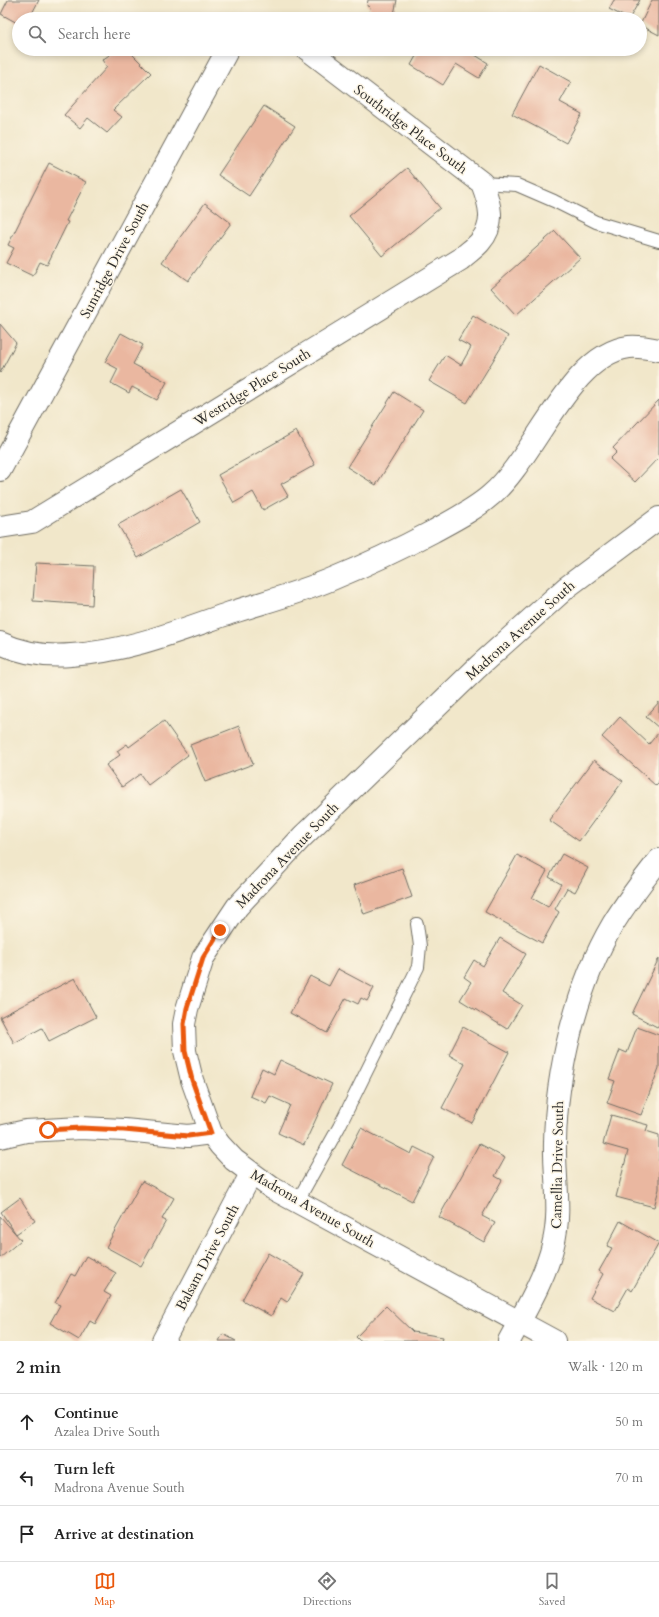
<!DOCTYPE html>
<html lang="en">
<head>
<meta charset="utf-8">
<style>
	:root { --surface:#fff; --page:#f6f6f6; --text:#222; --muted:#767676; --line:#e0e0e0; --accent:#ea580c }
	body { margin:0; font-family:Cardo,serif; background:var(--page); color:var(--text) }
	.stop { position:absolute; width:12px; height:12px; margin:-9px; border:3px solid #ea580c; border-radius:50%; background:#fff }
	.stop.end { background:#ea580c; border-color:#fff; box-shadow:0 1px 4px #0008 }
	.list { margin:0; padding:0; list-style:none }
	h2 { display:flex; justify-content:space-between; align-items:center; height:52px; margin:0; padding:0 16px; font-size:17px }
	h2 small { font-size:13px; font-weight:400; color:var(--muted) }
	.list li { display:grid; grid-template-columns:26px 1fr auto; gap:12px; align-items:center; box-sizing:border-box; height:56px; padding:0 16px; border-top:1px solid var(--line) }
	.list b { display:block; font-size:15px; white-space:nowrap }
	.list p { margin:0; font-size:13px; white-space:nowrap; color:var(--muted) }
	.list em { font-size:13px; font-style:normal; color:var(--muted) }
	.icon { flex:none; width:22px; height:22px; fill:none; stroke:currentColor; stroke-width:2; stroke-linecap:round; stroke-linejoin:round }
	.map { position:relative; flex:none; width:659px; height:1341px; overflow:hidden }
	.search { position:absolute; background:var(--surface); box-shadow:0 2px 6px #0003; left:12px; right:12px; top:12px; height:44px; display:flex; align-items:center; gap:10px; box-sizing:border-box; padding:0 14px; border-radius:22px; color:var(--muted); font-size:15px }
	.sheet { height:220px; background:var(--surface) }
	nav { display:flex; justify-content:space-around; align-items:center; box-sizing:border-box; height:56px; border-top:1px solid var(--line); background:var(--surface); font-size:11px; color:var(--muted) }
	nav a { display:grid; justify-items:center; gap:2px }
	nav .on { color:var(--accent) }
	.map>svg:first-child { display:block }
	.building { fill:#eab7a0 }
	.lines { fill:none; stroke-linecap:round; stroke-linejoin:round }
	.service-casing { stroke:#706d63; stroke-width:14 }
	.minor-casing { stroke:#706d63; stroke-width:24 }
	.secondary-casing { stroke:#706d63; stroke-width:24 }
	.service { stroke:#fff; stroke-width:12 }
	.minor { stroke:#fff; stroke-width:22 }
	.secondary { stroke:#fff; stroke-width:22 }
	.route { stroke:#ea580c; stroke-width:5 }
	.labels { text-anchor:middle; stroke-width:3; stroke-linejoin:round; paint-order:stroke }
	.street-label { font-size:14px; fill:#2b2b2b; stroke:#fcf5e5 }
</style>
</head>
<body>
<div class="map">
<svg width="659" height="1341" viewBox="0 0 659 1341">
	<rect width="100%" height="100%" fill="#fcf5e5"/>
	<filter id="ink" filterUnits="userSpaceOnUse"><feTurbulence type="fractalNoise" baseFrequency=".025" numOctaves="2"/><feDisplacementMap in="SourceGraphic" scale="8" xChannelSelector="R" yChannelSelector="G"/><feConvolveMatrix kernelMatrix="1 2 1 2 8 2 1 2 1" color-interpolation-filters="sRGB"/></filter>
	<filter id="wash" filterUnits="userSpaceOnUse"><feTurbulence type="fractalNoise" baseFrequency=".012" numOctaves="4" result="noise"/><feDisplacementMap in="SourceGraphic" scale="16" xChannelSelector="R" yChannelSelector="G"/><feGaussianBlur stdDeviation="0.9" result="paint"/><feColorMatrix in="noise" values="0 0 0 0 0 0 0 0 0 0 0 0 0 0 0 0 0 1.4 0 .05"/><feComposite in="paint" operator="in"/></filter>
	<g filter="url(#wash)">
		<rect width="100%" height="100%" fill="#f1e7ca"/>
		<g id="blocks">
			<path class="building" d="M 8,0 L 39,0 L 29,19 L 19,19 L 19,24 L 1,14 Z
				M 368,0 L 397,0 L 393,19 L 368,19 L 370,7 L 367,6 Z
				M 614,0 L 640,0 L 629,19 L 609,9 Z
				M 652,0 L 659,0 L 659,35 L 640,25 Z
				M 118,49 L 127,49 L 151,73 L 113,110 L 122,117 L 107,133 L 88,118 L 80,128 L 64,115 L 107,67 L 102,60 Z
				M 420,49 L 467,49 L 467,50 L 488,63 L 479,78 L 456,64 L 443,85 L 411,65 Z
				M 539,64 L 571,82 L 560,102 L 582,114 L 566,143 L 512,114 Z
				M 264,106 L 295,126 L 249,196 L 218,175 Z
				M 49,163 L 86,182 L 66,221 L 68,222 L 47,265 L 40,262 L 33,276 L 6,263 L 14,248 L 8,245 Z
				M 407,168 L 440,208 L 382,256 L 349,216 Z
				M 205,203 L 231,223 L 188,281 L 162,262 Z
				M 555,231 L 580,258 L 516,315 L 491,288 Z
				M 473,315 L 508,336 L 467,403 L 429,381 L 445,355 L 461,365 L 471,347 L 458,340 Z
				M 0,324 L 16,343 L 0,373 Z
				M 121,333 L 143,345 L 133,364 L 167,382 L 157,400 L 132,387 L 129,393 L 111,383 L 118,369 L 105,362 Z
				M 394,392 L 423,410 L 376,485 L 347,467 Z
				M 659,400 L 659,457 L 635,482 L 610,459 L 617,452 L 613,448 Z
				M 296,431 L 315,465 L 281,484 L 288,496 L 263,510 L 253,492 L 234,503 L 218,475 Z
				M 181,489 L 200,522 L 138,558 L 118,525 Z
				M 36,563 L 94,566 L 92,605 L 33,601 Z
				M 659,702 L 659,728 L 646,717 Z
				M 620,717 L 649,744 L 659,732 L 659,783 L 656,786 L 602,737 Z
				M 164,721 L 188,755 L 148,785 L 140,774 L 122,787 L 106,765 L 120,755 L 117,751 L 127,744 L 129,747 Z
				M 239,726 L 253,764 L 205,782 L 190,745 Z
				M 594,760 L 623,781 L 579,841 L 549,820 Z
				M 562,854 L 588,868 L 575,892 L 567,888 L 555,909 L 559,912 L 542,943 L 485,912 L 517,855 L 547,871 L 532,898 L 548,907 L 561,884 L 549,877 Z
				M 402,868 L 412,897 L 364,914 L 354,885 Z
				M 500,938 L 526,954 L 502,993 L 522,1005 L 507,1029 L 460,1000 L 471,982 L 464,977 L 474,960 L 483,966 Z
				M 659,958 L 659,1028 L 632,1014 Z
				M 338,969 L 374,988 L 367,1001 L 361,998 L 358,1004 L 346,998 L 327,1033 L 290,1013 L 310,976 L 329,986 Z
				M 75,978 L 96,1017 L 49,1041 L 42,1028 L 14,1043 L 0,1017 Z
				M 463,1027 L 509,1052 L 472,1123 L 442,1108 L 465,1064 L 449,1055 Z
				M 637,1027 L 659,1035 L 659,1068 L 641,1115 L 607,1103 L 615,1081 L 609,1079 L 620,1050 L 627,1053 Z
				M 280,1060 L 332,1084 L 304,1145 L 278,1133 L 290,1105 L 270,1096 L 266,1103 L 250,1096 L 262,1068 L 274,1074 Z
				M 611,1115 L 648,1125 L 646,1131 L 659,1135 L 659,1189 L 654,1207 L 616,1197 L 628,1151 L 603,1144 Z
				M 361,1128 L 411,1154 L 414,1147 L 434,1157 L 412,1201 L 342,1165 Z
				M 479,1144 L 505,1158 L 495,1176 L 502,1180 L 482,1216 L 495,1223 L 484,1242 L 439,1217 Z
				M 142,1181 L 174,1198 L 162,1219 L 166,1221 L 141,1266 L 106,1247 Z
				M 20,1198 L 35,1221 L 16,1234 L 1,1212 Z
				M 0,1216 L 21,1240 L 0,1258 Z
				M 620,1221 L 659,1243 L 632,1291 L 628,1288 L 615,1311 L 590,1298 L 603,1274 L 599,1271 L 612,1248 L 607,1246 Z
				M 268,1253 L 304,1274 L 287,1302 L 281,1298 L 271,1316 L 242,1300 Z
				M 86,1256 L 116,1273 L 104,1292 L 111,1296 L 95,1324 L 90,1321 L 79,1340 L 50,1323 L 60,1305 L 55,1303 L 71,1274 L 75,1276 Z
				M 386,1306 L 413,1332 L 443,1337 L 442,1341 L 360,1341 L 356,1337 Z
				M 223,1334 L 236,1341 L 219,1341 Z"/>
		</g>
	</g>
	<g filter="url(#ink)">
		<use href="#blocks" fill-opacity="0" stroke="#706d63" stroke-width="1"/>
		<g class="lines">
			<g class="service-casing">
				<path id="service" d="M 482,183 L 517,185 L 554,201 L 596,222 L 659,241
					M 297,1202 L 339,1127 L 418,967 L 420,946 L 417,924"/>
			</g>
			<g class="minor-casing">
				<path id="minor" d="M 0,470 L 228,49
					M 0,527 L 32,522 L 461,259 C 467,253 475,248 480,242 C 496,224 490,204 482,183 L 307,49
					M 0,1137 L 26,1131 L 81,1128 L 124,1130 L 188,1136 L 211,1133
					M 163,1341 L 251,1174
					M 509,1341 C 524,1313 546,1276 553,1245 C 562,1211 554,1178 555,1143 C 556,1072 577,985 613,924 C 627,901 643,880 659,860"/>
			</g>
			<g class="secondary-casing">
				<path id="secondary" d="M 0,643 C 22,653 47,657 71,655 C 126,652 178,631 230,613 C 264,602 299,593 332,579 C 366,565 400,549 432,532 C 452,521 474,510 491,495 C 535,458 570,354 629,347 C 639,346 649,348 659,350
					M 554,1341 L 272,1188 L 234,1160 L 220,1145 L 211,1133 L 192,1080 L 185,1051 L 184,1024 L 187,1009 L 203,958 L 237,907 L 302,837 L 480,665 L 567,587 L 659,518"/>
			</g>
			<use href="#service" class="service"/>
			<use href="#minor" class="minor"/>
			<use href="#secondary" class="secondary"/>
		</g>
	</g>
	<g class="lines" filter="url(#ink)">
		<path class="route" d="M 48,1130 L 81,1128 L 124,1130 L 188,1136 L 211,1133 L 192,1080 L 185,1051 L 184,1024 L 187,1008 L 203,958 L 220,930"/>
	</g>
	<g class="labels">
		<g class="street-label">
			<text transform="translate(411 129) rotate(37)" y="5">Southridge Place South</text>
			<text transform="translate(114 260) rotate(-62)" y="5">Sunridge Drive South</text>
			<text transform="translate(252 387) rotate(-32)" y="5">Westridge Place South</text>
			<text transform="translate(520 630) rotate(-42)" y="5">Madrona Avenue South</text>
			<text transform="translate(287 855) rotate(-46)" y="5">Madrona Avenue South</text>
			<text transform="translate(557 1165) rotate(-89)" y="5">Camellia Drive South</text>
			<text transform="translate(313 1208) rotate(30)" y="5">Madrona Avenue South</text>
			<text transform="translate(207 1257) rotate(-62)" y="5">Balsam Drive South</text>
		</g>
	</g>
</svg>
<div class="stop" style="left:48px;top:1130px"></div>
<div class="stop end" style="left:220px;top:930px"></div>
<div class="search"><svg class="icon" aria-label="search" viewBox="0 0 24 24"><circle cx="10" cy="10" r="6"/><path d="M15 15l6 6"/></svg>Search here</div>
</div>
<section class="sheet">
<h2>2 min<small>Walk · 120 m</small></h2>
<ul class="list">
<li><svg class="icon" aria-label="ahead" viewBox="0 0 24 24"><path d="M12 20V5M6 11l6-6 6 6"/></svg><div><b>Continue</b><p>Azalea Drive South</p></div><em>50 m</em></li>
<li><svg class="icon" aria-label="left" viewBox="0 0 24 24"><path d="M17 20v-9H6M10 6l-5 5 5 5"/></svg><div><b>Turn left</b><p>Madrona Avenue South</p></div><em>70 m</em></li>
<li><svg class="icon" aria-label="arrive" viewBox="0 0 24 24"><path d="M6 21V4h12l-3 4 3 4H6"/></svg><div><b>Arrive at destination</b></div></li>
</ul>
</section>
<nav>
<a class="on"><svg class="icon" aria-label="map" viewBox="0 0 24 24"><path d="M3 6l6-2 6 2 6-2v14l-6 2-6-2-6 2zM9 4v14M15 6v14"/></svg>Map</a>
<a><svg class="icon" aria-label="directions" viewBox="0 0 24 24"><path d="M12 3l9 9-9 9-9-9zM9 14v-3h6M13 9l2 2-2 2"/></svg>Directions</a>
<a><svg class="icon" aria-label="saved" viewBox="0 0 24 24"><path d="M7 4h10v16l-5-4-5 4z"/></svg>Saved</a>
</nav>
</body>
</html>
